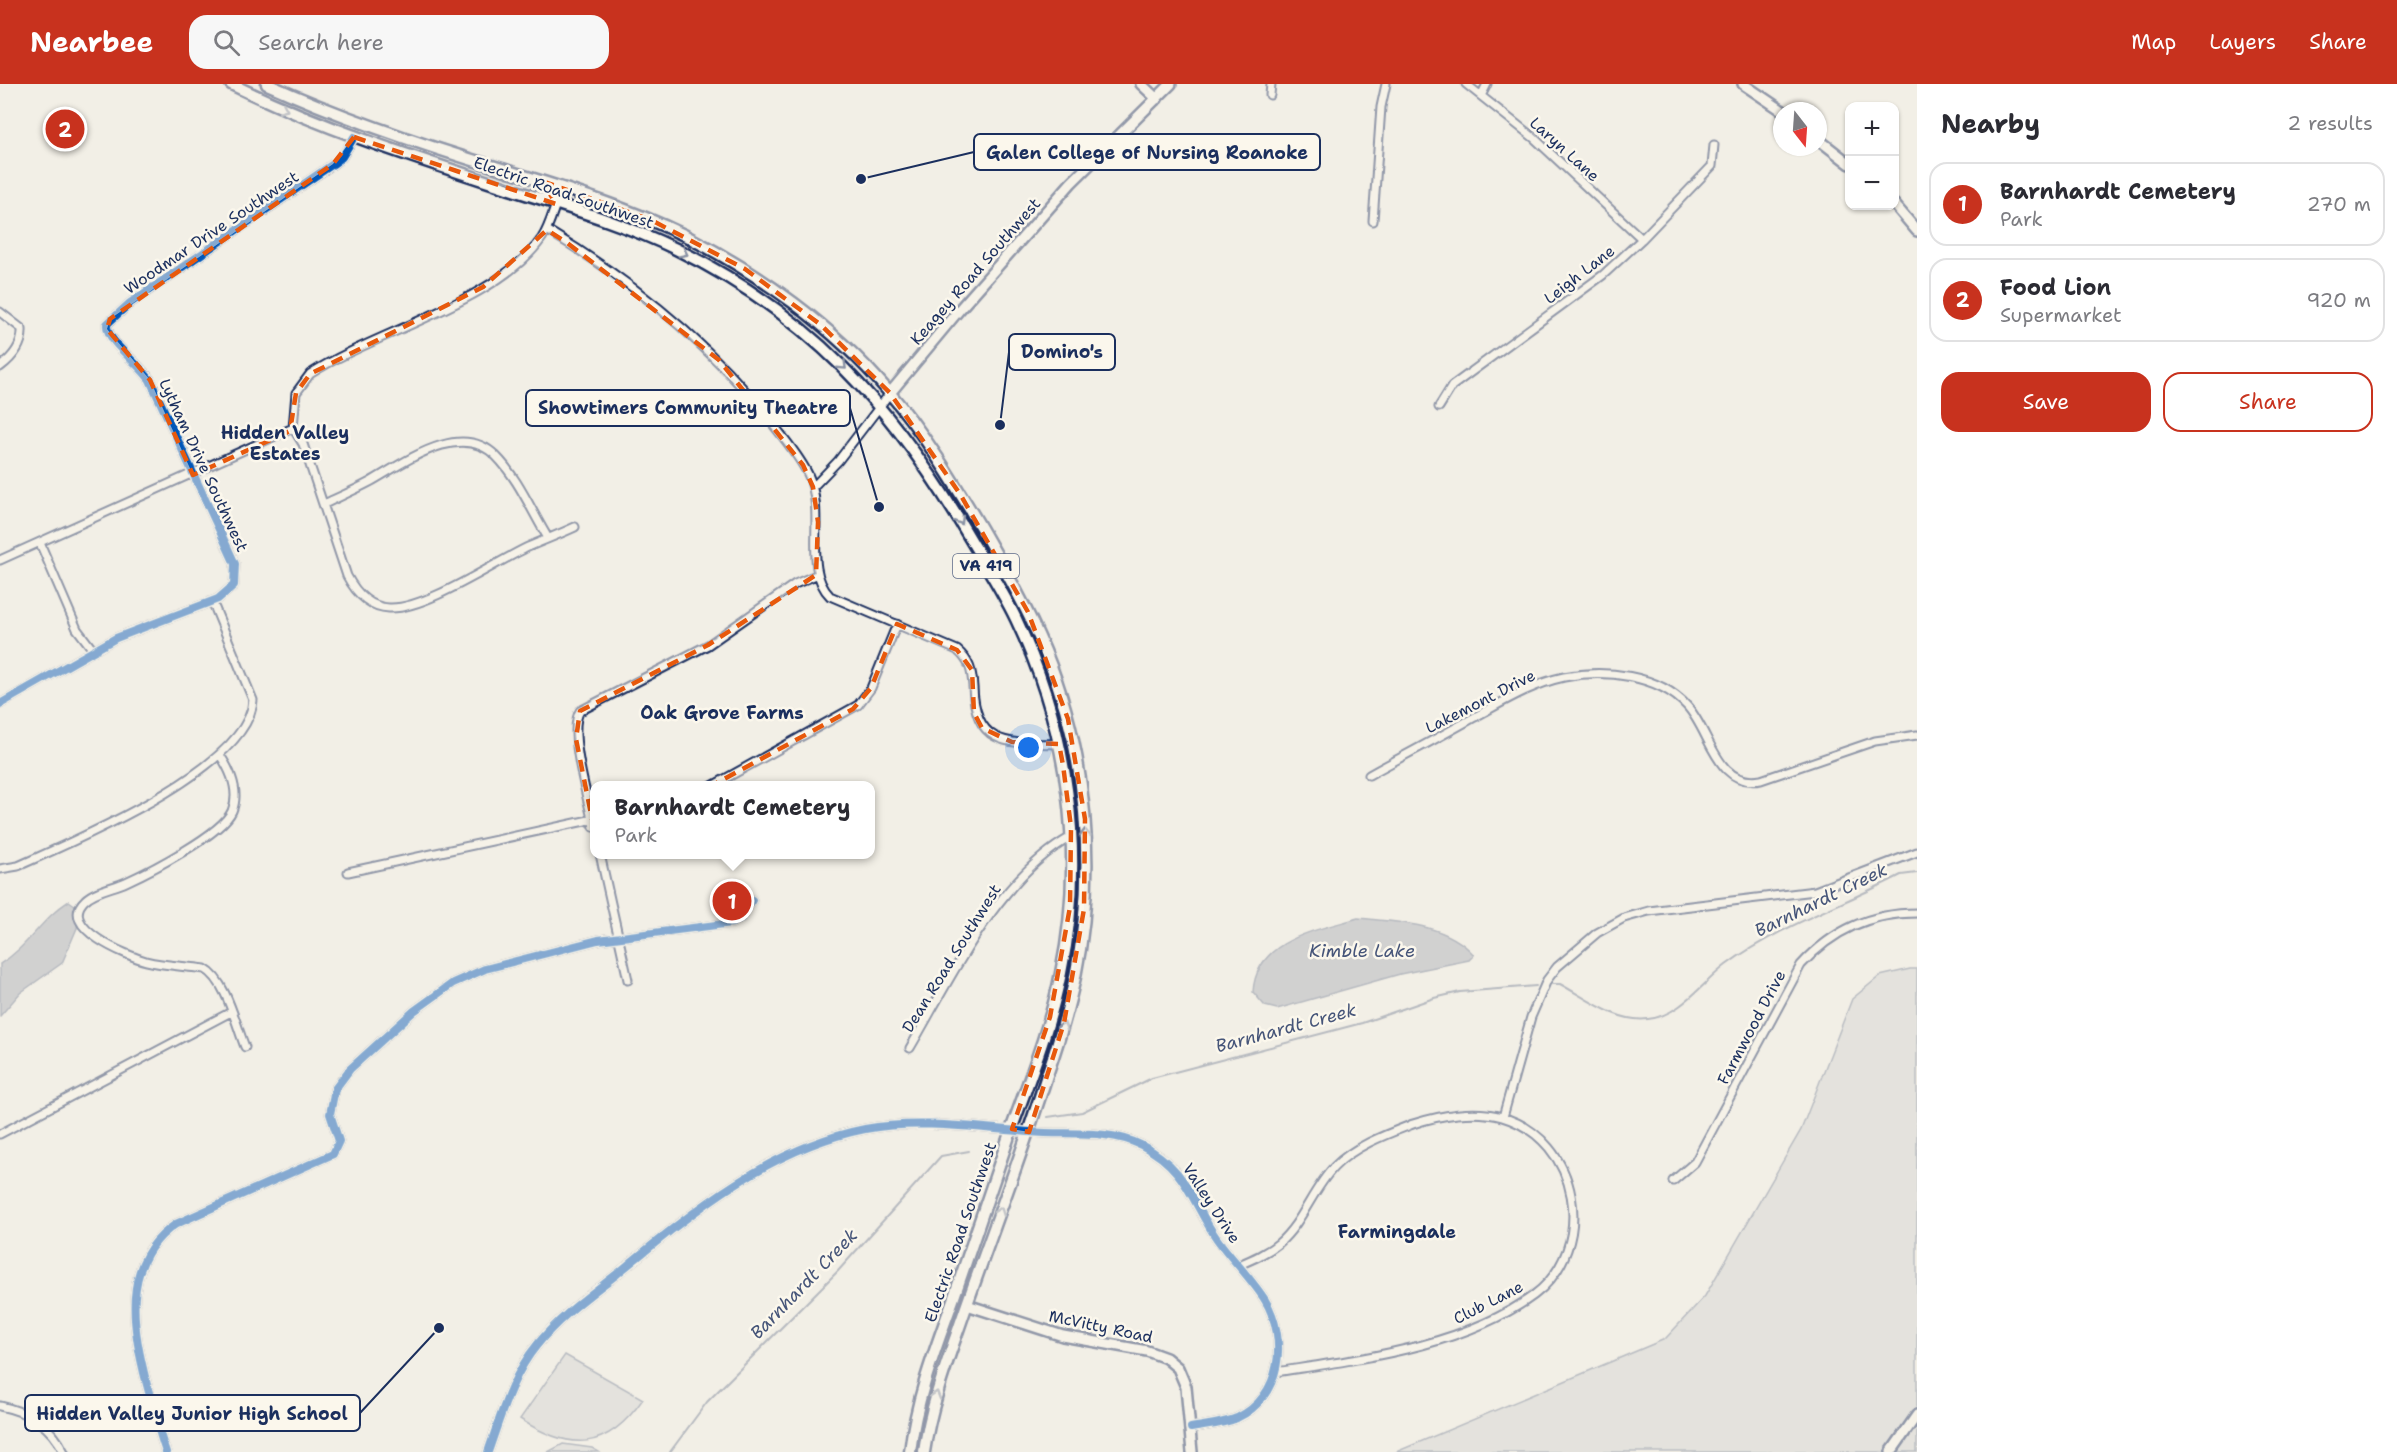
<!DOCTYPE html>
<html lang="en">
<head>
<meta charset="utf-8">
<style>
	:root { --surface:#fff; --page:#f7f7f7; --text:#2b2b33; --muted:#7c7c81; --line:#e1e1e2; --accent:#c8321e }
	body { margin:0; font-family:"Shantell Sans",sans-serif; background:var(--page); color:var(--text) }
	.controls { position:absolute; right:18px; top:18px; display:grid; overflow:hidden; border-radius:12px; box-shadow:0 2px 4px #0004 }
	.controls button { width:54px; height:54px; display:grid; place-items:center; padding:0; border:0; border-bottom:2px solid var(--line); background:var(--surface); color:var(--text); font:30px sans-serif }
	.compass { position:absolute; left:1773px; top:18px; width:54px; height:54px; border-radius:50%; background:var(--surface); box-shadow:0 2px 4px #0004; rotate:163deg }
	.you { position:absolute; left:1029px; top:664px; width:21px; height:21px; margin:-15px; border:4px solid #fff; border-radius:50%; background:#1a73e8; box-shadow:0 0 0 9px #1a73e833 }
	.badge { display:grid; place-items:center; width:39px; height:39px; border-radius:50%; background:var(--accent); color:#fff; font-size:20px; font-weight:700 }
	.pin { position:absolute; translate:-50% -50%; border:3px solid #fff; box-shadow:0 2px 6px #0006 }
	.popup { position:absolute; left:590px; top:697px; width:285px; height:78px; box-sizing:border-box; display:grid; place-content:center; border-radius:12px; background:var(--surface); filter:drop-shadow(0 2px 4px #0005); font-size:20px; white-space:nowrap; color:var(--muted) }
	.popup b { font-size:22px; color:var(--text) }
	.popup::after { content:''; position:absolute; left:50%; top:100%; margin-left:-12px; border:12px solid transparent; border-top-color:var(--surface) }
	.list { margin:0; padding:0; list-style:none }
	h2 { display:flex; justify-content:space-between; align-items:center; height:78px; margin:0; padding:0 24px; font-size:26px }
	h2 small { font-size:20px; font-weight:400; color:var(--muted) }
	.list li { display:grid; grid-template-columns:39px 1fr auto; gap:18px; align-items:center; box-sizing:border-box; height:84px; margin:0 12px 12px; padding:0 12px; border:2px solid var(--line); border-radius:18px }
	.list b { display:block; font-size:22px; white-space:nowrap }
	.list p { margin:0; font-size:20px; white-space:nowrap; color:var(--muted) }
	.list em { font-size:20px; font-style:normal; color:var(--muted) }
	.actions { display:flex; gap:12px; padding:18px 24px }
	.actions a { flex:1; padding:14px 0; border:2px solid var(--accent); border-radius:18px; text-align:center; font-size:21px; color:var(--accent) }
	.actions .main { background:var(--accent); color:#fff }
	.icon { flex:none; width:33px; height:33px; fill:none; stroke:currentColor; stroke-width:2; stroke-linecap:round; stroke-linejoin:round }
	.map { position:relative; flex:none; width:1917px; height:1368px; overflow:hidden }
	header { display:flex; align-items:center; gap:36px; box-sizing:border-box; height:84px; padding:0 30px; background:var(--accent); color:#fff }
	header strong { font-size:28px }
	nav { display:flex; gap:33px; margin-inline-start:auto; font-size:21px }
	.search { width:420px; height:54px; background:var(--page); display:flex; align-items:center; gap:15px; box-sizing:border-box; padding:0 21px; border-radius:18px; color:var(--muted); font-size:22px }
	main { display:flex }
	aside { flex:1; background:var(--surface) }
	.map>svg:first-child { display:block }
	.green { fill:#d2d3d2; stroke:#768198; stroke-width:1.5 }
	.water { fill:#a9adb7; stroke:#707b93; stroke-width:1.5 }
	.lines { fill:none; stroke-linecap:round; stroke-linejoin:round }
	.stream { stroke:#707b93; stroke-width:2 }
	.street-casing { stroke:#1b2f5e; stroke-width:11 }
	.secondary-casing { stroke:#1b2f5e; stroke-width:14 }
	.primary-casing { stroke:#1b2f5e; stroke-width:15 }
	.street { stroke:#fbf7ec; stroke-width:7 }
	.secondary { stroke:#fbf7ec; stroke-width:9 }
	.primary { stroke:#fbf7ec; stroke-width:10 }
	.cycleway-casing { stroke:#fbf7ec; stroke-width:11 }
	.cycleway { stroke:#0057b8; stroke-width:8 }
	.oneway { stroke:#8b93a5 }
	.marked { fill:none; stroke:#e8590c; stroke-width:4.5; stroke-dasharray:12 8; stroke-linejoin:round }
	.labels { text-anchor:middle; stroke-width:5; stroke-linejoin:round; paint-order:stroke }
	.shield { fill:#fbf7ec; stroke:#5e6b89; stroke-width:1.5 }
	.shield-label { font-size:15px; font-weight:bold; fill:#1b2f5e }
	.street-label { font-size:16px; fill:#1b2f5e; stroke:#fbf7ec }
	.neighbourhood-label { font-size:18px; font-weight:bold; fill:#1b2f5e; stroke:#fbf7ec }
	.water-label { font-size:18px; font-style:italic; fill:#465579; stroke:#fbf7ec }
	.leader { fill:none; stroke:#1b2f5e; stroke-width:2 }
	.callout-dot { fill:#1b2f5e; stroke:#fbf7ec; stroke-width:2 }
	.callout { fill:#fbf7ec; stroke:#1b2f5e; stroke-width:2 }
	.callout-label { font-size:18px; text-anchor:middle; font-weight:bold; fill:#1b2f5e }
</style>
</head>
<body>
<header>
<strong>Nearbee</strong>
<div class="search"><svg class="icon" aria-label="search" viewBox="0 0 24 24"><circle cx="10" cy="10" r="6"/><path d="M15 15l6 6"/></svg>Search here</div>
<nav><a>Map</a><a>Layers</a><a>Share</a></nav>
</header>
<main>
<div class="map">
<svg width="1917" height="1368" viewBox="0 0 1917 1368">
	<rect width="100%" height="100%" fill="#f2efe6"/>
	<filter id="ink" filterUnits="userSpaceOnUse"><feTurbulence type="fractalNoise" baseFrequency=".0167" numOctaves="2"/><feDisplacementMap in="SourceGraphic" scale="12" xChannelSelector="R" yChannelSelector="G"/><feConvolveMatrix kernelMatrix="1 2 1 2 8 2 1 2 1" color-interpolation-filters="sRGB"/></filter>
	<g filter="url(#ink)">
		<path class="green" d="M 1910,885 L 1917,885 L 1917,1368 L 1396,1368 L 1665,1255 L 1705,1212 L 1801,1046 L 1852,915 L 1880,892 Z
			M 565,1271 L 643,1315 C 607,1367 571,1368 520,1335 Z
			M 563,1360 L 592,1364 L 599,1368 L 548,1368 Z"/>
		<path class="water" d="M 69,817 L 79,824 L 77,844 L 62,879 L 20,909 L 0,932 L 0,880 C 28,863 42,834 69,817 Z
			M 1358,834 C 1397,838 1447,839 1474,871 L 1469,876 L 1400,890 L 1277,925 L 1265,922 L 1253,908 C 1256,855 1318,846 1358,834 Z"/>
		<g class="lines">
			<path class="stream" d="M 1552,900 L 1560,900 C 1586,914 1617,939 1648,935 C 1680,932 1702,899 1726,881 C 1779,842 1843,821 1901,791 L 1917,789
				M 1048,1033 L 1082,1028 L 1152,994 L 1362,939 L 1434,914 L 1460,908 L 1536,902
				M 670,1368 L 707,1318 L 838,1187 L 941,1072 L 969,1067"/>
			<g class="street-casing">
				<path id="street" d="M 1466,0 L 1534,54 L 1642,155
					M 1482,10 L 1487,0
					M 1270,11 L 1271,0
					M 1373,137 L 1381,23 L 1386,0
					M 547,146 C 630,196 708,258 768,334 C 782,352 798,370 808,390 C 827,430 802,484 830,512 L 957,566 C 970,577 972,587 973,603 C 975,664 1010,659 1059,660
					M 0,228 L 22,245 C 23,261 12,274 0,283
					M 1439,323 L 1452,302 L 1603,191 L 1642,155 L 1712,82 L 1714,61
					M 293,344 L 303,360 L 347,492 C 356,509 369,523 389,524 C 425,526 494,479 528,463 C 544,456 560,450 575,443
					M 293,344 L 296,309 L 310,290 C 374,248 498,218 542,154 C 549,143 552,131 556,120 L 543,99
					M 813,403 L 838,377 L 890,309
					M 324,420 C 339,413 355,406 370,398 C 404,379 460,336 496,372 C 518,394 532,428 548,454
					M 40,459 L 77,545 L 93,566
					M 0,476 L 293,344
					M 0,620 L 116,554 L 218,515 L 234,501 L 235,480 L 150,296 C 140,280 105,257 107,240 L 130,219 L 333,80 L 342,73 L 354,53
					M 220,671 C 230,686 240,708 232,727 C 222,750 150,787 126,798 C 113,804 95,806 85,816 C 56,843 128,872 146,877 C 165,882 186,882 205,885 C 226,896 236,941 245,963
					M 1369,691 C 1403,672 1438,654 1473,634 C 1501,619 1531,600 1564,593 C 1604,585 1658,590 1687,622 C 1711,648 1716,704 1761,696 L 1875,657 L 1917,651
					M 712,702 L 858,621 L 871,604 L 897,540
					M 594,743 C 589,719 567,646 580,627 L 708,561 L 795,500 L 816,491
					M 600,770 L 628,896
					M 0,785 L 18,782 C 74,757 250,684 253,616 L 212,517
					M 348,788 L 594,735
					M 910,964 C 951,894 998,793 1071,753
					M 1503,1033 L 1531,933 L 1547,896 L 1557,883 L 1597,849 L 1624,834 L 1649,827 L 1815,807 L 1917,768
					M 0,1050 L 231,928
					M 1673,1097 L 1695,1078 L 1801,881 C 1833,846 1870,829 1917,829
					M 1239,1181 C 1253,1175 1267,1169 1279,1159 C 1303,1138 1312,1106 1334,1083 C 1354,1062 1387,1050 1413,1040 C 1440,1031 1475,1025 1502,1033 C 1580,1056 1598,1163 1534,1211 C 1464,1263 1359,1275 1276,1288
					M 0,1322 C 29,1328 51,1341 64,1368
					M 166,1368 C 158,1346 153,1323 147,1301 C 133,1246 119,1178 176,1140 L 333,1070 L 339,1057 L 330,1030 L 335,1005 L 350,985 L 414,927 L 453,899 L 485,885 L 598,856 L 732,839 L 742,833 L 752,816
					M 488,1368 C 501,1331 512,1291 537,1261 C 559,1233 589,1212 617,1190 C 690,1130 768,1064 865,1045 C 918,1035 977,1044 1030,1048 C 1066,1052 1107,1044 1141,1061 C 1187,1084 1191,1117 1217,1155 C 1232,1176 1251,1194 1265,1216 C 1288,1255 1282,1313 1237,1334 C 1223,1340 1206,1341 1191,1344"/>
			</g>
			<g class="secondary-casing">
				<path id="secondary" d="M 1141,0 L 1157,15
					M 1743,0 L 1783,27
					M 1818,55 L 1850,80
					M 1894,120 L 1917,147
					M 890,309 L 959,226 L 1071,99 L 1171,0
					M 967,1221 L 1063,1252 L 1147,1267 L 1166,1274 L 1178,1284 L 1186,1303 L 1192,1368
					M 1891,1368 L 1917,1331"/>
			</g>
			<g class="primary-casing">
				<path id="primary" d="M 231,0 C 321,44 415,74 510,105 C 566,123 623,139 676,165 C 809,230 891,321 965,446 C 982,475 1001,504 1016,535 C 1068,644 1086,770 1061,889 C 1050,944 1029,996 1010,1049 C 991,1104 972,1160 953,1216 C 935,1266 916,1315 910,1368
					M 267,0 C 343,34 422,61 502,85 C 563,104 626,123 684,151 C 759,189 833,242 888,307 C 924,349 953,397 981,444 C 1004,484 1027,524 1045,567 C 1087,669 1097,786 1075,893 C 1068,927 1058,959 1047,991 C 1022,1070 992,1148 965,1226 C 949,1273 931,1319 924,1368"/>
			</g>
			<use href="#street" class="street"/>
			<use href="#secondary" class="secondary"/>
			<use href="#primary" class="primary"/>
			<g class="cycleway-casing">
				<path id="cycleway" d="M 0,620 L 116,554 L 218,515 L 234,501 L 235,480 L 150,296 C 140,280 105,257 107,240 L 130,219 L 333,80 L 342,73 L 354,53
					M 166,1368 C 158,1346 153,1323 147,1301 C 133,1246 119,1178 176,1140 L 333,1070 L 339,1057 L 330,1030 L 335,1005 L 350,985 L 414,927 L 453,899 L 485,885 L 598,856 L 732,839 L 742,833 L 752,816
					M 488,1368 C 501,1331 512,1291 537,1261 C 559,1233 589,1212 617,1190 C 690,1130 768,1064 865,1045 C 918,1035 977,1044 1030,1048 C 1066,1052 1107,1044 1141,1061 C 1187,1084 1191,1117 1217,1155 C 1232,1176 1251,1194 1265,1216 C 1288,1255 1282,1313 1237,1334 C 1223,1340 1206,1341 1191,1344"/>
			</g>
			<use href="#cycleway" class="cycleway"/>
		</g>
		<defs><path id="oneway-chevron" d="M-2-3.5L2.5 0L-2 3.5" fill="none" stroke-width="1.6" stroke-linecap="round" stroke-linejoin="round" transform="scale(1.5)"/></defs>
		<g class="oneway">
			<use href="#oneway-chevron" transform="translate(284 25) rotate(23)"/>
			<use href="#oneway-chevron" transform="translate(684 169) rotate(27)"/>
			<use href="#oneway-chevron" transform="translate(843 282) rotate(44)"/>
			<use href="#oneway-chevron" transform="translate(960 437) rotate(59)"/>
			<use href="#oneway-chevron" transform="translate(1085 749) rotate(-92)"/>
			<use href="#oneway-chevron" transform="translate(1063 942) rotate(-73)"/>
			<use href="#oneway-chevron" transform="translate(1000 1127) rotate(-70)"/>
			<use href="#oneway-chevron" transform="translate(936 1311) rotate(-73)"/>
		</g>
	</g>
	<path d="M0 0H1917V1368H0ZM 354,53 L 556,120 L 542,97 L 651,136 L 745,185 L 821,241 L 890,309 L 960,410 L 1028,528 L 1068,635 L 1085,735 L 1084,825 L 1064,939 L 1029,1048 L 1012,1045 L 1050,933 L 1070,823 L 1071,743 L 1063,681 L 1059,660 L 1012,658 L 982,644 L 974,629 L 972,586 L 957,566 L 897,540 L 871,604 L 853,625 L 702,707 L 592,735 L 576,655 L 580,627 L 708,561 L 816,491 L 818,438 L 813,403 L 803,381 L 719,276 L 566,158 L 547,146 L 483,203 L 310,290 L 296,309 L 290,347 L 193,391 L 150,296 L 107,245 L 110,235 L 333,80 Z" fill="#f2efe6" fill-opacity=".55" fill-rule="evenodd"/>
	<path class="marked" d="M 354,53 L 556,120 L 542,97 L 651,136 L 745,185 L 821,241 L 890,309 L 960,410 L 1028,528 L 1068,635 L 1085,735 L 1084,825 L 1064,939 L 1029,1048 L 1012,1045 L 1050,933 L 1070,823 L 1071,743 L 1063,681 L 1059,660 L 1012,658 L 982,644 L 974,629 L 972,586 L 957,566 L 897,540 L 871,604 L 853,625 L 702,707 L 592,735 L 576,655 L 580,627 L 708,561 L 816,491 L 818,438 L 813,403 L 803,381 L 719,276 L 566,158 L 547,146 L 483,203 L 310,290 L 296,309 L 290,347 L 193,391 L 150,296 L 107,245 L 110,235 L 333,80 Z"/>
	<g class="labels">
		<rect class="shield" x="953" y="470" width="66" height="24" rx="4.5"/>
		<g class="shield-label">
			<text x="986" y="487">VA 419</text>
		</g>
		<g class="street-label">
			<text transform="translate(1565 65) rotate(42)" y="6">Laryn Lane</text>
			<text transform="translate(564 108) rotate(19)" y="6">Electric Road Southwest</text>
			<text transform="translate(211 148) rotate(-34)" y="6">Woodmar Drive Southwest</text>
			<text transform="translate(975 187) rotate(-49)" y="6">Keagey Road Southwest</text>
			<text transform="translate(1579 190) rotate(-38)" y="6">Leigh Lane</text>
			<text transform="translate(204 381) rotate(65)" y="6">Lytham Drive Southwest</text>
			<text transform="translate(1480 617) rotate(-27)" y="6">Lakemont Drive</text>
			<text transform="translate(951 874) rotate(-58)" y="6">Dean Road Southwest</text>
			<text transform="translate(1751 943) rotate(-62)" y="6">Farmwood Drive</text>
			<text transform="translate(1212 1119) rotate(57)" y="6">Valley Drive</text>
			<text transform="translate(960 1148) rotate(-71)" y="6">Electric Road Southwest</text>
			<text transform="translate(1488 1218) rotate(-27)" y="6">Club Lane</text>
			<text transform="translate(1101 1242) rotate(12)" y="6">McVitty Road</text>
		</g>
		<g class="neighbourhood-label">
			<text x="285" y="355">Hidden Valley<tspan x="285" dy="21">Estates</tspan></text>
			<text x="722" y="635">Oak Grove Farms</text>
			<text x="1397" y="1154">Farmingdale</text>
		</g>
		<g class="water-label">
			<text transform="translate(1821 816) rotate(-26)" y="6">Barnhardt Creek</text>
			<text x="1362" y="873">Kimble Lake</text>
			<text transform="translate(1286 944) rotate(-15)" y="6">Barnhardt Creek</text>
			<text transform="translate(804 1200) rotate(-46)" y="6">Barnhardt Creek</text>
		</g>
	</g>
	<path class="leader" d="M861 95L974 68M1000 341L1009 268M879 423L850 324M439 1244L360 1329"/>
	<g class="callout-dot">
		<circle cx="861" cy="95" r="6"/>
		<circle cx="1000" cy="341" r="6"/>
		<circle cx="879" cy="423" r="6"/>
		<circle cx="439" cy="1244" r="6"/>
	</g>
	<g class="callout">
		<rect x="974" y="50" width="346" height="36" rx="6"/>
		<rect x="1009" y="250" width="106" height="36" rx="6"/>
		<rect x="526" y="306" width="324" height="36" rx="6"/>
		<rect x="25" y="1311" width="335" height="36" rx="6"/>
	</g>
	<g class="callout-label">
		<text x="1147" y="75">Galen College of Nursing Roanoke</text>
		<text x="1062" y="274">Domino's</text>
		<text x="688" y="330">Showtimers Community Theatre</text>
		<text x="192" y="1336">Hidden Valley Junior High School</text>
	</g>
</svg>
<div class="controls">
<button>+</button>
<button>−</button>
</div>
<svg class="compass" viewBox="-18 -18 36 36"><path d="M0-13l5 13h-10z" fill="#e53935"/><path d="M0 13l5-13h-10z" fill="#7c7c81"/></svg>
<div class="you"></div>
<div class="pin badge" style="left:732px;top:817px">1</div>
<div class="popup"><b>Barnhardt Cemetery</b>Park</div>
<div class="pin badge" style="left:65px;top:45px">2</div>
</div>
<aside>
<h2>Nearby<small>2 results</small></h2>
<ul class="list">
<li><span class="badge">1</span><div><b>Barnhardt Cemetery</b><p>Park</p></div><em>270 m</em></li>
<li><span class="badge">2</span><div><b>Food Lion</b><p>Supermarket</p></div><em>920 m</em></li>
</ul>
<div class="actions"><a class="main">Save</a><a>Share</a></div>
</aside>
</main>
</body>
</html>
